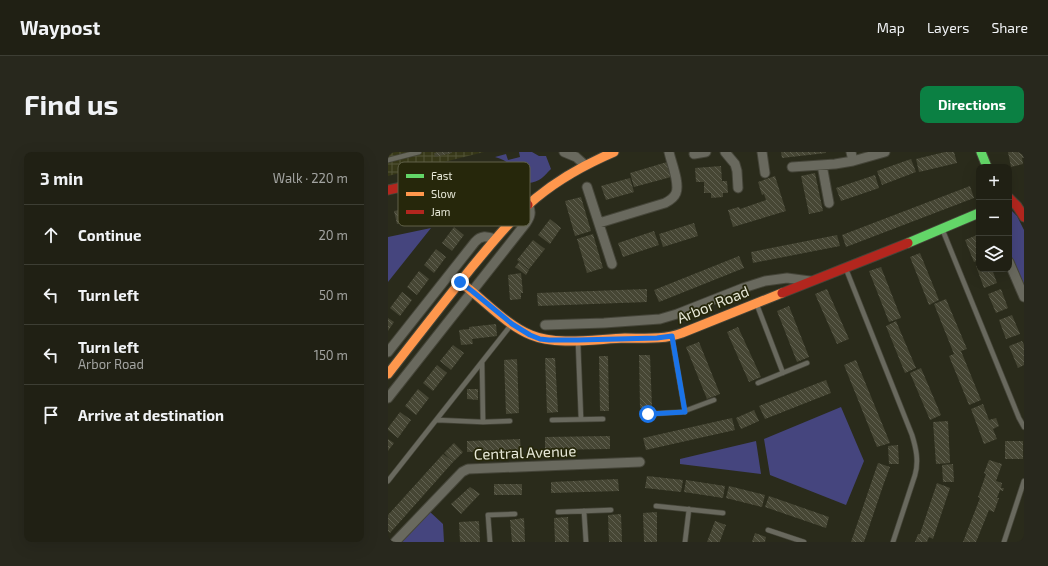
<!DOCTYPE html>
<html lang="en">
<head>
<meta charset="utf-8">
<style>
	:root { --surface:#202014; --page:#28281d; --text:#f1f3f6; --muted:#a2a3a0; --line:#3d3e34; --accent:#0b8043 }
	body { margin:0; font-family:"Exo 2",sans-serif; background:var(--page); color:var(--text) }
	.controls { position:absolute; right:12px; top:12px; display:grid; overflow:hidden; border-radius:8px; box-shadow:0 4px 16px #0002 }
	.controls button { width:36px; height:36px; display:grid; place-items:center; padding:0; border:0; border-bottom:1px solid var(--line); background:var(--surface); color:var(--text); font:20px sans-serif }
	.stop { position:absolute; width:12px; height:12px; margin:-9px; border:3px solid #1a73e8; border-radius:50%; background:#fff }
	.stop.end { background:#1a73e8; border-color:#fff; box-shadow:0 1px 4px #0008 }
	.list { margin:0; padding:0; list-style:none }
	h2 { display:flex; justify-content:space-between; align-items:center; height:52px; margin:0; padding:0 16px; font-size:17px }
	h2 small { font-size:13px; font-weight:400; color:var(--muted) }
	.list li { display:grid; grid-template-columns:26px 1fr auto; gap:12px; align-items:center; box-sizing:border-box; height:60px; padding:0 16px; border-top:1px solid var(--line) }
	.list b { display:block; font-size:15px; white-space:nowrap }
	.list p { margin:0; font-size:13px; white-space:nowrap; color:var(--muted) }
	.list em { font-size:13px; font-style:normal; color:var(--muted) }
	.icon { flex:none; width:22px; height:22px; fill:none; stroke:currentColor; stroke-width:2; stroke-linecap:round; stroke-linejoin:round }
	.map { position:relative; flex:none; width:636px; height:390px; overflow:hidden; border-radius:8px }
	header { display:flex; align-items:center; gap:24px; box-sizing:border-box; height:56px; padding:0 20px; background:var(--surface); border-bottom:1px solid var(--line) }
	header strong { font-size:19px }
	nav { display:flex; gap:22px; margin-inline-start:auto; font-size:14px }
	.intro { display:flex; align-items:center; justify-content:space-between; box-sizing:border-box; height:96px; padding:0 24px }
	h1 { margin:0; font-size:28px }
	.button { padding:10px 18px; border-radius:8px; background:var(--accent); color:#fff; font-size:14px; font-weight:700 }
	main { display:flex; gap:24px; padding:0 24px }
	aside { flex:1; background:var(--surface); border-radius:8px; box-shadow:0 4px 16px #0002 }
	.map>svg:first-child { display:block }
	.industrial { fill:url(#industrial-grid) }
	.green { fill:#45457e }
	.building { fill:url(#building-back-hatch) }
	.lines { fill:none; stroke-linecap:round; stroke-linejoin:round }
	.lane-casing { stroke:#454539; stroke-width:6 }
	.street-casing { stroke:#454539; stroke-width:11 }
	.fast-casing { stroke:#454539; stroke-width:11 }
	.slow-casing { stroke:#454539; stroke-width:11 }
	.jam-casing { stroke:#454539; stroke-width:11 }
	.lane { stroke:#69695e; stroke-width:4.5 }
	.street { stroke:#69695e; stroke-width:9 }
	.fast { stroke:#63d668; stroke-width:9 }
	.slow { stroke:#ff974d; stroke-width:9 }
	.jam { stroke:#b3261e; stroke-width:9 }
	.route { stroke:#1a73e8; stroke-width:5 }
	.labels { text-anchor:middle; stroke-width:3.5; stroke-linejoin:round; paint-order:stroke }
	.street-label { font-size:15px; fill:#e7e8d8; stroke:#26270b }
	.key { fill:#26270b; stroke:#606148; stroke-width:1 }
	.key-label { font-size:11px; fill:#e7e8d8 }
</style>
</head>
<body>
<header>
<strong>Waypost</strong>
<nav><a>Map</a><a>Layers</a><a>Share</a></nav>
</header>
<div class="intro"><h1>Find us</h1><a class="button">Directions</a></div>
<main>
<aside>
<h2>3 min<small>Walk · 220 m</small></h2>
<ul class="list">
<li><svg class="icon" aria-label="ahead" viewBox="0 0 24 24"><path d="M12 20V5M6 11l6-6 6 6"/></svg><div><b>Continue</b></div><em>20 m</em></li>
<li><svg class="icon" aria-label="left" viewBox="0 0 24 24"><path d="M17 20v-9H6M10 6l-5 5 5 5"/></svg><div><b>Turn left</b></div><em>50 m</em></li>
<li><svg class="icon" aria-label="left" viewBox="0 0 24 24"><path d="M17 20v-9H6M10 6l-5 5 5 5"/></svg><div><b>Turn left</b><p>Arbor Road</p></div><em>150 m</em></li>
<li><svg class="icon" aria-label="arrive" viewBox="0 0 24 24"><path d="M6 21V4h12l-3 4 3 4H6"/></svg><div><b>Arrive at destination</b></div></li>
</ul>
</aside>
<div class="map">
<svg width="636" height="390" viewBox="0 0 636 390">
	<defs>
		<pattern id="industrial-grid" width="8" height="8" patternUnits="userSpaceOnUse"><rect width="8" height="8" fill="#373818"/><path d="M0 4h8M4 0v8" fill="none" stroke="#545539"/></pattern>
		<pattern id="building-back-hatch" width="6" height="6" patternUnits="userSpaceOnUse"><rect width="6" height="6" fill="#464634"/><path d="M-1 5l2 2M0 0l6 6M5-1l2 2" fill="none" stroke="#616151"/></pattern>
	</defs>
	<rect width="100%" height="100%" fill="#2a2b1b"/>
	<path class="industrial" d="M 0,0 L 96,0 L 0,24 Z"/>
	<path class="green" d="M 131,0 L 144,0 L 151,4 L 158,4 L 163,17 C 155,25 152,30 140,31 C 127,20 125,10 107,5 L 118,2 L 120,8 L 132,5 Z
		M 623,58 L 629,64 L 636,78 L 636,133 L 621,98 L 621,59 Z
		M 43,76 L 0,130 L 0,85 Z
		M 453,255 L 476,309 L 458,353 L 382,323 L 376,287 Z
		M 368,289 L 373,322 L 292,312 L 292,307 Z
		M 41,359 L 55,372 L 56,390 L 11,390 Z"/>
	<path class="building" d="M 50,0 L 64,0 L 64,1 L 47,5 L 46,1 Z
		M 393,0 L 438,0 L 438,1 L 394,6 Z
		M 557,0 L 566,0 L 569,11 L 531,20 L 528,7 Z
		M 620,0 L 636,0 L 636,6 L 634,6 L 635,12 L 623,15 Z
		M 523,7 L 528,20 L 494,33 L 489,19 Z
		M 279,10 L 283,25 L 246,35 L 242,21 Z
		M 333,14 L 334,29 L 339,29 L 340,41 L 335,41 L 335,45 L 323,46 L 323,41 L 316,41 L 316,30 L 308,30 L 307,16 Z
		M 427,21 L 435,59 L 421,62 L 413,24 Z
		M 487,23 L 491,36 L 453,49 L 448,36 Z
		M 387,24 L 398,59 L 345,75 L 340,58 L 351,55 L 352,57 L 378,48 L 376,42 L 374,43 L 370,30 Z
		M 242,26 L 246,40 L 218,48 L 213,34 Z
		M 582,34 L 586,46 L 458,95 L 454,83 Z
		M 193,45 L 203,79 L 187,84 L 177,49 Z
		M 26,55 L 29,67 L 9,72 L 6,59 Z
		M 162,67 L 173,76 L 162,92 L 150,83 Z
		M 306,71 L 310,84 L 275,95 L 271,82 Z
		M 66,75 L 76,83 L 64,99 L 54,91 Z
		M 266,79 L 271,93 L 235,105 L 230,91 Z
		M 205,82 L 215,116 L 199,121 L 189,87 Z
		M 449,83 L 452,94 L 365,111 L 363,100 Z
		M 589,83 L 591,88 L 591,108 L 586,110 L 577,88 Z
		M 145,88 L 157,97 L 141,117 L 129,108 Z
		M 48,97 L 58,105 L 46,121 L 36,113 Z
		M 532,101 L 551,148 L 541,153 L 522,105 Z
		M 351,104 L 356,116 L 271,150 L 266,138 Z
		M 131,110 L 141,118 L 138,123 L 127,115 Z
		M 591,112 L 591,117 L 604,117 L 609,131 L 596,136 L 588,114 Z
		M 493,115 L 513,166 L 501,170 L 481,119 Z
		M 31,119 L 41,127 L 29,143 L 19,135 Z
		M 133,121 L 135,141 L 133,141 L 133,147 L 122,148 L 120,123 Z
		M 259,137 L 259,150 L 150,154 L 149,141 Z
		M 439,137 L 461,187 L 449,192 L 427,142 Z
		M 613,137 L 620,156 L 608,161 L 600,142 Z
		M 14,140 L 24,148 L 12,164 L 2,156 Z
		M 558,147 L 579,197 L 573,199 L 593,248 L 581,253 L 561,204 L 566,202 L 546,152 Z
		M 401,154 L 421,205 L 409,210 L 389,159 Z
		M 624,163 L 632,182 L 618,187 L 611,168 Z
		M 0,166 L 6,170 L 0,179 Z
		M 508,169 L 528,216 L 517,221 L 498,174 Z
		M 108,172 L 109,184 L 84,187 L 85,192 L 73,193 L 71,178 L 81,177 L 81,175 Z
		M 350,175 L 373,225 L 361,230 L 339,180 Z
		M 634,189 L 636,193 L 636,213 L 630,216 L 621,194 Z
		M 311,190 L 332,242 L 319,247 L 298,195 Z
		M 65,193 L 76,201 L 63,218 L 52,209 Z
		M 251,203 L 262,203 L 264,256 L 252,256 Z
		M 211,204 L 220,204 L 221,259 L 212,259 Z
		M 157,206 L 167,206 L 170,260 L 159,261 Z
		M 129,207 L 131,261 L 118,262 L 116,208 Z
		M 468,208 L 502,291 L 489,295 L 456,213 Z
		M 49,213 L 59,221 L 45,239 L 35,231 Z
		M 533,216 L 553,263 L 542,268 L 522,221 Z
		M 438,228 L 443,241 L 377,267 L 371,254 Z
		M 30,237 L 41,246 L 28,263 L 17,254 Z
		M 79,237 L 90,237 L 90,248 L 79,247 Z
		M 595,252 L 601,268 L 608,266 L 611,274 L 605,277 L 609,287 L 596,292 L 583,257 Z
		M 366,258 L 371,269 L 353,277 L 348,266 Z
		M 12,260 L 23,268 L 10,286 L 0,278 L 0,276 Z
		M 344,266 L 347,278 L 258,298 L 255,286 Z
		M 560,269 L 562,311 L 548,312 L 545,270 Z
		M 222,284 L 222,297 L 157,298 L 157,285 Z
		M 0,287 L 6,291 L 0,299 Z
		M 132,287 L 133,298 L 79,300 L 79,289 Z
		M 617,289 L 635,289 L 635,307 L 617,307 Z
		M 66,291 L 75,300 L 65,310 L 56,301 Z
		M 510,293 L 511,312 L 501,312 L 500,294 Z
		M 55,302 L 65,310 L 2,381 L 0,379 L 0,363 Z
		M 601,308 L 614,312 L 608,329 L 614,331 L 613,336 L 616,336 L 615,339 L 612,338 L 609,346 L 611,346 L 606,360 L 601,358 L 588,390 L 575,390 L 592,346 L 590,345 L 598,322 L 596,321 Z
		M 490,311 L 502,315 L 496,331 L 476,390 L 463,390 Z
		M 565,312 L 566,330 L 555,330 L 554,313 Z
		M 259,324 L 295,328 L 293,340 L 257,336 Z
		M 230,327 L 231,339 L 163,341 L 163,330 Z
		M 298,328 L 337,334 L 335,346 L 296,340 Z
		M 549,331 L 562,336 L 545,387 L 541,385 L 539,390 L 527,390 L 530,382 L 532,382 Z
		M 106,332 L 134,332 L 134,343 L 106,343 Z
		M 341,334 L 377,343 L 374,355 L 338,346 Z
		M 82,335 L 92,342 L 73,362 L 63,352 Z
		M 381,344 L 441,365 L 438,376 L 377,355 Z
		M 269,360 L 269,390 L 256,390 L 255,361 Z
		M 233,362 L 234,390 L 221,390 L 220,363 Z
		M 180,365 L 181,390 L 167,390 L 166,366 Z
		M 136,366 L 137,390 L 124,390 L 122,368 Z
		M 91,369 L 92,390 L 72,390 L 71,370 Z
		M 327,369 L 338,373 L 332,389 L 332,390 L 319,390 Z
		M 367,381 L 378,385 L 377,390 L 364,390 Z"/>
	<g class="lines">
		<g class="lane-casing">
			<path id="lane" d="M 0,8 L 31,0
				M 555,79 L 631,266 L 636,275
				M 458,117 L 524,283 C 528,296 531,309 527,323 L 505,390
				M 369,153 L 395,221
				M 284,186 L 297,260
				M 190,190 L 193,267
				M 94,210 L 95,270
				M 370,231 L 419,211
				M 260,262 L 294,260 L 326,248
				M 49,268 L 95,270 L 122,269
				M 164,268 L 215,267
				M 0,329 L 123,173
				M 268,354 L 335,361
				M 196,359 L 198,390
				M 170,360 L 223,358
				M 380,378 L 416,390
				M 102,390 L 100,363 L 127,362
				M 297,390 L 301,357
				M 616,390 L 636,329"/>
		</g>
		<g class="street-casing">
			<path id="street" d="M 176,0 L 188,5 L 197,13
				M 337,0 L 347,12 L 349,19 L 350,36
				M 374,0 L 377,21
				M 463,0 L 465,9 L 497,0
				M 306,2 L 318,0
				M 434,13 L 441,51
				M 404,15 L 447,12 L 465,9
				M 199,35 L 224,112
				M 211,71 L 277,51 C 281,49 286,46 288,41 C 292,31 283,10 281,0
				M 621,110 L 636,145
				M 157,173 L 216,171 L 272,167 L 289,162 L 355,136 L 377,129 L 399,126 L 422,129
				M 0,200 L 87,90 C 93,83 99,84 107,87
				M 0,246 L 138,71 C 142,65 144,60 140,53
				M 7,390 L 74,320 L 80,317 L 252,310"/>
		</g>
		<g class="fast-casing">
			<path id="fast" d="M 593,0 L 599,15
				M 520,91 L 591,61"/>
		</g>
		<g class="slow-casing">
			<path id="slow" d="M 72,130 C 94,146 118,173 143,183 C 169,194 208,187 237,186 C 256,186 275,188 294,181 L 394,141
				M 0,222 C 28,186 56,150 84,115 C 104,91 124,66 148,46 C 171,27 198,12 226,0"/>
		</g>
		<g class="jam-casing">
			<path id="jam" d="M 0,38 L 89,18 L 106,17 L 113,20 L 119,25 L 140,53
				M 621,46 L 629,54 L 636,65
				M 394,141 L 520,91"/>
		</g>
		<use href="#lane" class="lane"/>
		<use href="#street" class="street"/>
		<use href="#fast" class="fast"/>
		<use href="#slow" class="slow"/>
		<use href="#jam" class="jam"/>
	</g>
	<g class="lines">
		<path class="route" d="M 72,130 L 84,139 L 124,172 L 142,183 L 152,187 L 161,188 L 190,188 L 269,186 L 284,184 L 297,260 L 260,262"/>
	</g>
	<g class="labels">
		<g class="street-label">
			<text transform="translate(325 153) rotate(-22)" y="5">Arbor Road</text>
			<text transform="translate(137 301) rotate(-2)" y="5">Central Avenue</text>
		</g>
	</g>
	<rect x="10" y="10" width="132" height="64" rx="6" class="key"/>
	<rect x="18" y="22" width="18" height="4" fill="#63d668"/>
	<rect x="18" y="40" width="18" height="4" fill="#ff974d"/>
	<rect x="18" y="58" width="18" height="4" fill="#b3261e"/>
	<g class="key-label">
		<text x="43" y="28">Fast</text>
		<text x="43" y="46">Slow</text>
		<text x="43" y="64">Jam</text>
	</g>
</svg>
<div class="controls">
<button>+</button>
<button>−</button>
<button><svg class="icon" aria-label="layers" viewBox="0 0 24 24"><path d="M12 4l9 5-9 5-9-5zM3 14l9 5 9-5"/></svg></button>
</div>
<div class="stop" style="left:260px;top:262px"></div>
<div class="stop end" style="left:72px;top:130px"></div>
</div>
</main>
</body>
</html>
